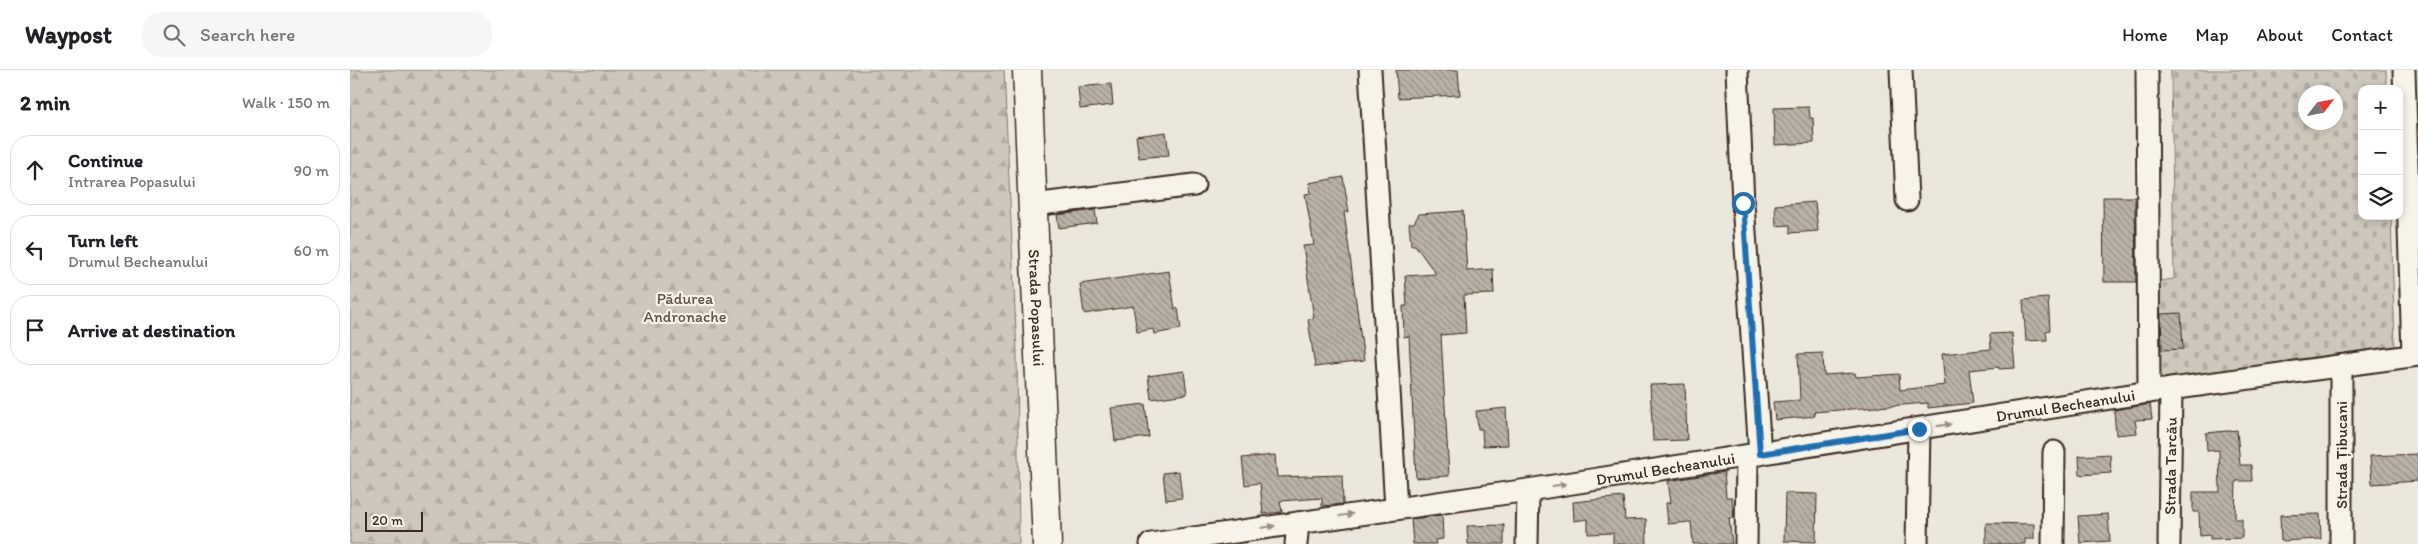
<!DOCTYPE html>
<html lang="en">
<head>
<meta charset="utf-8">
<style>
	:root { --surface:#fff; --page:#f6f6f6; --text:#202124; --muted:#757577; --line:#e0e0e0 }
	body { margin:0; font-family:Itim,sans-serif; background:var(--page); color:var(--text) }
	.controls { position:absolute; right:15px; top:15px; display:grid; overflow:hidden; border-radius:10px; box-shadow:0 2px 8px #0003 }
	.controls button { width:45px; height:45px; display:grid; place-items:center; padding:0; border:0; border-bottom:1px solid var(--line); background:var(--surface); color:var(--text); font:25px sans-serif }
	.compass { position:absolute; left:1948px; top:15px; width:45px; height:45px; border-radius:50%; background:var(--surface); box-shadow:0 2px 8px #0003; rotate:58deg }
	.scale { position:absolute; left:15px; bottom:12px; width:58px; box-sizing:border-box; padding-left:5px; border:2px solid #3b2a1e; border-top:0; font-size:14px; line-height:18px; white-space:nowrap; color:#3b2a1e; -webkit-text-stroke:4px #f7f3e8; paint-order:stroke }
	.stop { position:absolute; width:15px; height:15px; margin:-11px; border:4px solid #1f6fb2; border-radius:50%; background:#fff }
	.stop.end { background:#1f6fb2; border-color:#fff; box-shadow:0 1px 5px #0008 }
	.list { margin:0; padding:0; list-style:none }
	h2 { display:flex; justify-content:space-between; align-items:center; height:65px; margin:0; padding:0 20px; font-size:21px }
	h2 small { font-size:16px; font-weight:400; color:var(--muted) }
	.list li { display:grid; grid-template-columns:32px 1fr auto; gap:15px; align-items:center; box-sizing:border-box; height:70px; margin:0 10px 10px; padding:0 10px; border:1px solid var(--line); border-radius:20px }
	.list b { display:block; font-size:19px; white-space:nowrap }
	.list p { margin:0; font-size:16px; white-space:nowrap; color:var(--muted) }
	.list em { font-size:16px; font-style:normal; color:var(--muted) }
	.icon { flex:none; width:28px; height:28px; fill:none; stroke:currentColor; stroke-width:2; stroke-linecap:round; stroke-linejoin:round }
	.map { position:relative; flex:none; width:2068px; height:474px; overflow:hidden }
	header { display:flex; align-items:center; gap:30px; box-sizing:border-box; height:70px; padding:0 25px; background:var(--surface); border-bottom:1px solid var(--line) }
	header strong { font-size:24px }
	nav { display:flex; gap:28px; margin-inline-start:auto; font-size:18px }
	.search { width:350px; height:45px; background:var(--page); display:flex; align-items:center; gap:12px; box-sizing:border-box; padding:0 18px; border-radius:20px; color:var(--muted); font-size:19px }
	main { display:flex }
	aside { flex:1; background:var(--surface) }
	.map>svg:first-child { display:block }
	.forest { fill:url(#forest-firs); stroke:#84796d }
	.cemetery { fill:url(#cemetery-stones); stroke:#84796d; fill-rule:evenodd }
	.building { fill:url(#building-back-hatch); stroke:#3b2a1e }
	.lines { fill:none; stroke-linecap:round; stroke-linejoin:round }
	.street-casing { stroke:#3b2a1e; stroke-width:25 }
	.secondary-casing { stroke:#3b2a1e; stroke-width:31 }
	.street { stroke:#f7f3e8; stroke-width:21 }
	.secondary { stroke:#f7f3e8; stroke-width:28 }
	.oneway { fill:#998e83 }
	.route { stroke:#1f6fb2; stroke-width:6 }
	.labels { text-anchor:middle; stroke-width:4.5; stroke-linejoin:round; paint-order:stroke }
	.park-label { font-size:16px; fill:#605246; stroke:#f7f3e8 }
	.street-label { font-size:16px; fill:#3b2a1e; stroke:#f7f3e8 }
</style>
</head>
<body>
<header>
<strong>Waypost</strong>
<div class="search"><svg class="icon" aria-label="search" viewBox="0 0 24 24"><circle cx="10" cy="10" r="6"/><path d="M15 15l6 6"/></svg>Search here</div>
<nav><a>Home</a><a>Map</a><a>About</a><a>Contact</a></nav>
</header>
<main>
<aside>
<h2>2 min<small>Walk · 150 m</small></h2>
<ul class="list">
<li><svg class="icon" aria-label="ahead" viewBox="0 0 24 24"><path d="M12 20V5M6 11l6-6 6 6"/></svg><div><b>Continue</b><p>Intrarea Popasului</p></div><em>90 m</em></li>
<li><svg class="icon" aria-label="left" viewBox="0 0 24 24"><path d="M17 20v-9H6M10 6l-5 5 5 5"/></svg><div><b>Turn left</b><p>Drumul Becheanului</p></div><em>60 m</em></li>
<li><svg class="icon" aria-label="arrive" viewBox="0 0 24 24"><path d="M6 21V4h12l-3 4 3 4H6"/></svg><div><b>Arrive at destination</b></div></li>
</ul>
</aside>
<div class="map">
<svg width="2068" height="474" viewBox="0 0 2068 474">
	<defs>
		<pattern id="forest-firs" width="22" height="20" patternUnits="userSpaceOnUse" patternTransform="scale(1.25)"><rect width="22" height="20" fill="#cec8bc"/><path d="M5 1l3.5 6h-7zM16 11l3.5 6h-7z" fill="#b2aca1"/></pattern>
		<pattern id="cemetery-stones" width="16" height="16" patternUnits="userSpaceOnUse" patternTransform="scale(1.25)"><rect width="16" height="16" fill="#cec8bc"/><path d="M2 7V4a2 2 0 0 1 4 0v3zM10 15v-3a2 2 0 0 1 4 0v3z" fill="#b2aca1"/></pattern>
		<pattern id="building-back-hatch" width="6" height="6" patternUnits="userSpaceOnUse" patternTransform="scale(1.25)"><rect width="6" height="6" fill="#bab2a7"/><path d="M-1 5l2 2M0 0l6 6M5-1l2 2" fill="none" stroke="#989187"/></pattern>
	</defs>
	<rect width="100%" height="100%" fill="#ece7dc"/>
	<filter id="ink" filterUnits="userSpaceOnUse"><feTurbulence type="fractalNoise" baseFrequency=".02" numOctaves="2"/><feDisplacementMap in="SourceGraphic" scale="10" xChannelSelector="R" yChannelSelector="G"/><feConvolveMatrix kernelMatrix="1 2 1 2 8 2 1 2 1" color-interpolation-filters="sRGB"/></filter>
	<g filter="url(#ink)">
		<path class="forest" d="M 0,0 L 654,0 L 667,283 L 669,474 L 0,474 Z"/>
		<path class="cemetery" d="M 1821,0 L 2036,0 L 2036,19 L 2012,19 L 2012,146 L 2041,146 L 2045,278 L 1800,320 L 1801,212 L 1824,209 ZM 1956,22 L 1986,22 L 1986,52 L 1956,52 Z"/>
		<path class="building" d="M 1046,0 L 1108,0 L 1110,25 L 1048,28 Z
			M 761,14 L 763,35 L 730,39 L 728,17 Z
			M 1459,37 L 1460,48 L 1463,48 L 1464,73 L 1425,75 L 1424,38 Z
			M 816,62 L 819,85 L 789,88 L 786,66 Z
			M 993,107 L 999,142 L 994,142 L 1014,291 L 965,297 L 958,249 L 964,248 L 953,176 L 964,175 L 955,124 L 961,123 L 959,113 Z
			M 1753,127 L 1785,127 L 1786,212 L 1754,212 Z
			M 1465,132 L 1468,161 L 1440,163 L 1440,155 L 1426,156 L 1425,135 Z
			M 745,140 L 747,153 L 709,158 L 707,145 Z
			M 1113,141 L 1117,201 L 1143,199 L 1144,224 L 1114,225 L 1116,263 L 1091,265 L 1099,406 L 1066,408 L 1059,266 L 1054,267 L 1053,236 L 1057,236 L 1055,206 L 1086,204 L 1065,175 L 1061,175 L 1059,153 L 1064,153 L 1069,144 Z
			M 819,201 L 825,239 L 828,238 L 831,259 L 804,264 L 803,259 L 787,262 L 783,236 L 734,244 L 730,214 Z
			M 1698,228 L 1700,260 L 1696,261 L 1697,270 L 1676,271 L 1673,230 Z
			M 1831,243 L 1833,279 L 1812,280 L 1811,244 Z
			M 1662,263 L 1665,298 L 1649,299 L 1649,297 L 1619,300 L 1623,333 L 1578,338 L 1578,333 L 1526,337 L 1464,342 L 1465,346 L 1425,350 L 1423,332 L 1450,330 L 1448,284 L 1473,283 L 1474,305 L 1505,303 L 1506,307 L 1549,304 L 1550,320 L 1595,315 L 1592,284 L 1641,279 L 1640,264 Z
			M 834,301 L 837,324 L 801,329 L 798,306 Z
			M 1335,314 L 1337,370 L 1303,371 L 1300,315 Z
			M 795,334 L 799,367 L 765,371 L 761,338 Z
			M 1800,334 L 1802,349 L 1785,350 L 1787,363 L 1766,365 L 1764,340 Z
			M 1156,338 L 1158,375 L 1133,376 L 1132,359 L 1128,359 L 1126,341 Z
			M 1887,360 L 1890,395 L 1901,395 L 1902,411 L 1886,411 L 1885,449 L 1892,449 L 1892,468 L 1860,469 L 1860,465 L 1850,466 L 1849,442 L 1843,442 L 1843,422 L 1870,422 L 1869,380 L 1857,381 L 1856,363 Z
			M 1760,384 L 1761,403 L 1730,405 L 1729,386 Z
			M 2068,384 L 2068,411 L 2022,414 L 2020,386 Z
			M 925,385 L 927,407 L 992,405 L 993,434 L 972,436 L 972,428 L 930,431 L 932,442 L 913,444 L 910,413 L 895,415 L 892,388 Z
			M 829,401 L 832,428 L 816,430 L 813,403 Z
			M 1374,402 L 1376,427 L 1382,427 L 1384,448 L 1379,448 L 1382,474 L 1343,474 L 1341,452 L 1318,454 L 1316,433 L 1321,433 L 1318,411 Z
			M 1435,423 L 1467,424 L 1466,472 L 1434,471 Z
			M 1273,427 L 1275,450 L 1296,449 L 1297,474 L 1263,474 L 1263,463 L 1238,464 L 1238,449 L 1224,451 L 1223,432 Z
			M 1758,444 L 1760,471 L 1730,473 L 1728,446 Z
			M 1970,444 L 1971,469 L 1931,471 L 1930,445 Z
			M 1092,445 L 1093,469 L 1085,470 L 1086,474 L 1063,474 L 1061,449 Z
			M 1636,453 L 1684,454 L 1684,469 L 1675,469 L 1675,474 L 1636,474 Z
			M 1154,455 L 1154,474 L 1118,474 L 1117,456 Z"/>
		<g class="lines">
			<g class="street-casing">
				<g id="street">
					<path d="M 1020,0 L 1046,438"/>
					<path d="M 1387,0 L 1393,133 L 1410,384"/>
					<path d="M 1551,0 L 1557,130"/>
					<path d="M 1797,0 L 1799,322"/>
					<path d="M 2054,0 L 2063,285"/>
					<path d="M 683,135 L 844,115"/>
					<path d="M 1991,296 L 1991,474"/>
					<path id="s1" d="M 801,474 L 1178,420 L 1799,322 L 2068,285"/>
					<path d="M 946,474 L 948,453"/>
					<path d="M 1177,474 L 1178,420"/>
					<path d="M 1396,474 L 1397,386"/>
					<path d="M 1567,474 L 1569,359"/>
					<path d="M 1703,474 L 1704,382"/>
					<path id="s2" d="M 1819,474 L 1821,319"/>
				</g>
			</g>
			<g class="secondary-casing">
				<g id="secondary">
					<path id="s3" d="M 677,0 L 697,474"/>
				</g>
			</g>
			<use href="#street" class="street"/>
			<use href="#secondary" class="secondary"/>
		</g>
		<defs><path id="oneway-solid" d="M-6-.8H1V-3.2L6.5 0L1 3.2V.8H-6Z" transform="scale(1.25)"/></defs>
		<g class="oneway">
			<use href="#oneway-solid" transform="translate(1594 355) rotate(-9)"/>
			<use href="#oneway-solid" transform="translate(1209 415) rotate(-9)"/>
			<use href="#oneway-solid" transform="translate(996 445) rotate(-9)"/>
			<use href="#oneway-solid" transform="translate(918 457) rotate(-8)"/>
		</g>
	</g>
	<g class="lines" filter="url(#ink)">
		<path class="route" d="M 1393,133 L 1410,384 L 1569,359"/>
	</g>
	<g class="labels">
		<g class="park-label">
			<text x="335" y="234">Pădurea<tspan x="335" dy="18">Andronache</tspan></text>
		</g>
		<g class="street-label">
			<text dy="6" stroke="none"><textPath href="#s3" startOffset="238">Strada Popasului</textPath></text>
			<text dy="6" stroke="none"><textPath href="#s1" startOffset="925">Drumul Becheanului</textPath></text>
			<text transform="translate(1991 385) rotate(-90)" y="6">Strada Țibucani</text>
			<text dy="6" stroke="none"><textPath href="#s2" startOffset="78">Strada Tarcău</textPath></text>
			<text dy="6" stroke="none"><textPath href="#s1" startOffset="520">Drumul Becheanului</textPath></text>
		</g>
	</g>
</svg>
<div class="controls">
<button>+</button>
<button>−</button>
<button><svg class="icon" aria-label="layers" viewBox="0 0 24 24"><path d="M12 4l9 5-9 5-9-5zM3 14l9 5 9-5"/></svg></button>
</div>
<svg class="compass" viewBox="-18 -18 36 36"><path d="M0-13l5 13h-10z" fill="#e53935"/><path d="M0 13l5-13h-10z" fill="#757577"/></svg>
<div class="scale">20 m</div>
<div class="stop" style="left:1393px;top:133px"></div>
<div class="stop end" style="left:1569px;top:359px"></div>
</div>
</main>
</body>
</html>
